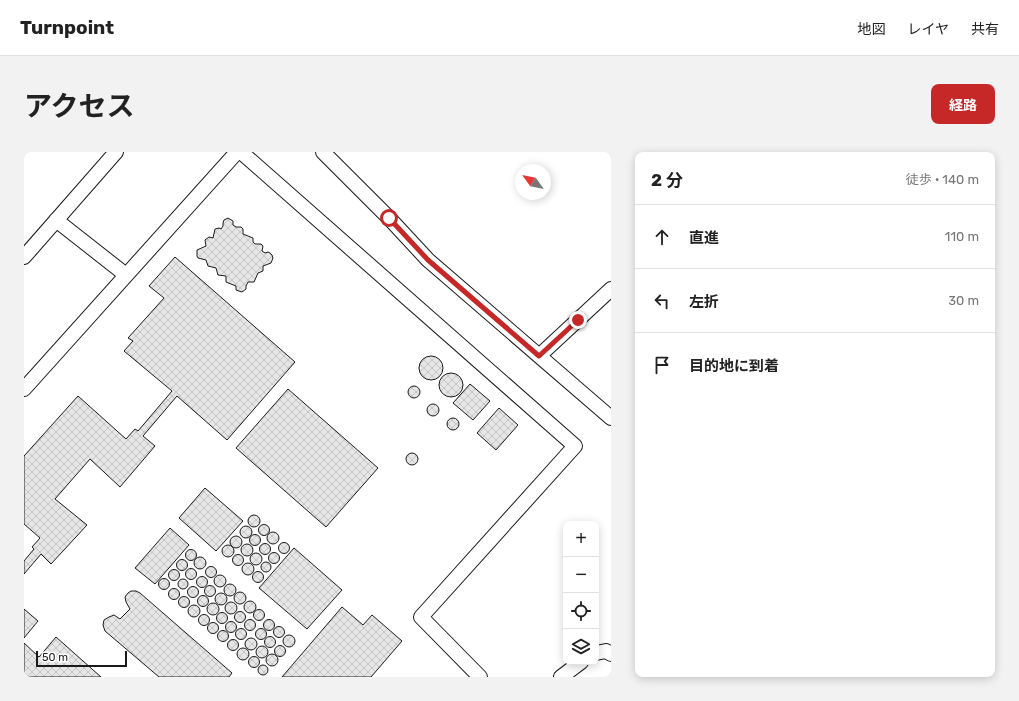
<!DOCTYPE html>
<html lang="ja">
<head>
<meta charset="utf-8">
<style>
	:root { --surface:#fff; --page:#f2f2f2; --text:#222; --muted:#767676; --line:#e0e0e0; --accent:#c62828 }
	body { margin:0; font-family:Rubik,"Noto Sans JP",sans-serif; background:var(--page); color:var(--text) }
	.controls { position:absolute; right:12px; bottom:12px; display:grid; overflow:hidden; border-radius:8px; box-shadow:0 2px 10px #0003 }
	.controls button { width:36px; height:36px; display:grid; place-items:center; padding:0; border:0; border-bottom:1px solid var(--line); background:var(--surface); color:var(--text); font:20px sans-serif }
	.compass { position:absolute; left:491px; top:12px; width:36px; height:36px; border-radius:50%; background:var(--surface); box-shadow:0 2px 10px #0003; rotate:303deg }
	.scale { position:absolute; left:12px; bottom:10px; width:91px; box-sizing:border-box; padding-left:4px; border:2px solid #1a1a1a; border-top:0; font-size:11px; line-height:14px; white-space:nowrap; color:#1a1a1a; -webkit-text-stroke:3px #fff; paint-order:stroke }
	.stop { position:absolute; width:12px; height:12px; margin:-9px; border:3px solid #c62828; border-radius:50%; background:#fff }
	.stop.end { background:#c62828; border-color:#fff; box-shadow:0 1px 4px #0008 }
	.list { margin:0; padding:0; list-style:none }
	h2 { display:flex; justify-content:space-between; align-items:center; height:52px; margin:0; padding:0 16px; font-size:17px }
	h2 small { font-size:13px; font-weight:400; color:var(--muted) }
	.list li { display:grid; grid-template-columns:26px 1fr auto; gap:12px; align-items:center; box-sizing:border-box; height:64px; padding:0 16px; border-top:1px solid var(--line) }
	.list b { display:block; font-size:15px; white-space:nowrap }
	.list em { font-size:13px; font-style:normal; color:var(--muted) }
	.icon { flex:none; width:22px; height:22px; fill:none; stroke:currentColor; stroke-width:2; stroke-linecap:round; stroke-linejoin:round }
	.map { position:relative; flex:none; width:587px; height:525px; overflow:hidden; border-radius:8px }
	header { display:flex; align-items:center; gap:24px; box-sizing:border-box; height:56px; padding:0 20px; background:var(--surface); border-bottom:1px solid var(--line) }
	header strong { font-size:19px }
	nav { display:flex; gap:22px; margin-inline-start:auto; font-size:14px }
	.intro { display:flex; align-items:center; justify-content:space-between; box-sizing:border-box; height:96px; padding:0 24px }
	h1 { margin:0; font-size:28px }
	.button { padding:10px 18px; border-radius:8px; background:var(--accent); color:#fff; font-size:14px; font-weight:700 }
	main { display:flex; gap:24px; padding:0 24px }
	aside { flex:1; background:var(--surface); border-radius:8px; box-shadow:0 2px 10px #0003 }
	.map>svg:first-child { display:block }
	.building { fill:url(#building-cross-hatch); stroke:#1a1a1a }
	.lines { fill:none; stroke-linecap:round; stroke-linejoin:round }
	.minor-casing { stroke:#1a1a1a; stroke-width:16 }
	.minor { stroke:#fff; stroke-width:14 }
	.route { stroke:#c62828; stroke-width:5 }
</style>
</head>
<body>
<header>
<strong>Turnpoint</strong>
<nav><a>地図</a><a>レイヤ</a><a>共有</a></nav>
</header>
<div class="intro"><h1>アクセス</h1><a class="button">経路</a></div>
<main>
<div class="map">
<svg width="587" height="525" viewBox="0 0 587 525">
	<defs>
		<pattern id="building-cross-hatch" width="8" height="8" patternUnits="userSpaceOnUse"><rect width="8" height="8" fill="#e6e6e6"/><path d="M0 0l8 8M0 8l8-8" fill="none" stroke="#c5c5c5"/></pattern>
	</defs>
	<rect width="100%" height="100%" fill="#fff"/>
	<path class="building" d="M 204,66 L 209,69 L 209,73 L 212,75 L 217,75 L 219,77 L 219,82 L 229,86 L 229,90 L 231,92 L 237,92 L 239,94 L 238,99 L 241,101 L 244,100 L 246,101 L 248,103 L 249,106 L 247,111 L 239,114 L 239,119 L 234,121 L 230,130 L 224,130 L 222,134 L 222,137 L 218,140 L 212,138 L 212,134 L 202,130 L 202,124 L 194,123 L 192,116 L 184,114 L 182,108 L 174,106 L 173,104 L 173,98 L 182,94 L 181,88 L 185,85 L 189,86 L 191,77 L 195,76 L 197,77 L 199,74 L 199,71 L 200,68 Z
		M 151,105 L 271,210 L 203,288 L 153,244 L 119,284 L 131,294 L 96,335 L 66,307 L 31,347 L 63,373 L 27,412 L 17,402 L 0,422 L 0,409 L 10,397 L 8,395 L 16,386 L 0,372 L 0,304 L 54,244 L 102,287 L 111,277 L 114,279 L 148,239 L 100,199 L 109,189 L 104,186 L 140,146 L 125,134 Z
		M395 216a12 12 0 1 1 24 0a12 12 0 1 1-24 0Z
		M415 233a12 12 0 1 1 24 0a12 12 0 1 1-24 0Z
		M 446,232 L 466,249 L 449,268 L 429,251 Z
		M384 240a6 6 0 1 1 12 0a6 6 0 1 1-12 0Z
		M 264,237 L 354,316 L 302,375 L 212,296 Z
		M403 258a6 6 0 1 1 12 0a6 6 0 1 1-12 0Z
		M 475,256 L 494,273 L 472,298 L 453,281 Z
		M423 272a6 6 0 1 1 12 0a6 6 0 1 1-12 0Z
		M382 307a6 6 0 1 1 12 0a6 6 0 1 1-12 0Z
		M 181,336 L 219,369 L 192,399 L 155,366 Z
		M224 369a6 6 0 1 1 12 0a6 6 0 1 1-12 0Z
		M234.5 378a5.5 5.5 0 1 1 11 0a5.5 5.5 0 1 1-11 0Z
		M216 380a6 6 0 1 1 12 0a6 6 0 1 1-12 0Z
		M 146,376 L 165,393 L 131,432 L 111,416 Z
		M243 386a6 6 0 1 1 12 0a6 6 0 1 1-12 0Z
		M225.5 388a5.5 5.5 0 1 1 11 0a5.5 5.5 0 1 1-11 0Z
		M206 390a6 6 0 1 1 12 0a6 6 0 1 1-12 0Z
		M254.5 396a5.5 5.5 0 1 1 11 0a5.5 5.5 0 1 1-11 0Z
		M235.5 397a5.5 5.5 0 1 1 11 0a5.5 5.5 0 1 1-11 0Z
		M217 398a6 6 0 1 1 12 0a6 6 0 1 1-12 0Z
		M198 399a6 6 0 1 1 12 0a6 6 0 1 1-12 0Z
		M 270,396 L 318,438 L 283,477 L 235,436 Z
		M161.5 403a5.5 5.5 0 1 1 11 0a5.5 5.5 0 1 1-11 0Z
		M244.5 406a5.5 5.5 0 1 1 11 0a5.5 5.5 0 1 1-11 0Z
		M226 407a6 6 0 1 1 12 0a6 6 0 1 1-12 0Z
		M208.5 408a5.5 5.5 0 1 1 11 0a5.5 5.5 0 1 1-11 0Z
		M170 411a6 6 0 1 1 12 0a6 6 0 1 1-12 0Z
		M152.5 413a5.5 5.5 0 1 1 11 0a5.5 5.5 0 1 1-11 0Z
		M237 415a5 5 0 1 1 10 0a5 5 0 1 1-10 0Z
		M218 417a6 6 0 1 1 12 0a6 6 0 1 1-12 0Z
		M181.5 420a5.5 5.5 0 1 1 11 0a5.5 5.5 0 1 1-11 0Z
		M161.5 422a5.5 5.5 0 1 1 11 0a5.5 5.5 0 1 1-11 0Z
		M144.5 423a5.5 5.5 0 1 1 11 0a5.5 5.5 0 1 1-11 0Z
		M228.5 425a5.5 5.5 0 1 1 11 0a5.5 5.5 0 1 1-11 0Z
		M190 429a6 6 0 1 1 12 0a6 6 0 1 1-12 0Z
		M172.5 430a5.5 5.5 0 1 1 11 0a5.5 5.5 0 1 1-11 0Z
		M134.5 432a5.5 5.5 0 1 1 11 0a5.5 5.5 0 1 1-11 0Z
		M154 432a5 5 0 1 1 10 0a5 5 0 1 1-10 0Z
		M200 438a6 6 0 1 1 12 0a6 6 0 1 1-12 0Z
		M180.5 439a5.5 5.5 0 1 1 11 0a5.5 5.5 0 1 1-11 0Z
		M163.5 440a5.5 5.5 0 1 1 11 0a5.5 5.5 0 1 1-11 0Z
		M144.5 442a5.5 5.5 0 1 1 11 0a5.5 5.5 0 1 1-11 0Z
		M 107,439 L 112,439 L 116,441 L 208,521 L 205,525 L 135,525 L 81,479 L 79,473 L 80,468 L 85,465 L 90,463 L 96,467 L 106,457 L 102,450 L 101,445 L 104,441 Z
		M210 446a6 6 0 1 1 12 0a6 6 0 1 1-12 0Z
		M191 447a6 6 0 1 1 12 0a6 6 0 1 1-12 0Z
		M173.5 449a5.5 5.5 0 1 1 11 0a5.5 5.5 0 1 1-11 0Z
		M154.5 450a5.5 5.5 0 1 1 11 0a5.5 5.5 0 1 1-11 0Z
		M220 455a6 6 0 1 1 12 0a6 6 0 1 1-12 0Z
		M201 456a6 6 0 1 1 12 0a6 6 0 1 1-12 0Z
		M183 457a6 6 0 1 1 12 0a6 6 0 1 1-12 0Z
		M164 459a6 6 0 1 1 12 0a6 6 0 1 1-12 0Z
		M 318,455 L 339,473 L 348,463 L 378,489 L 347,525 L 258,525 Z
		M 0,457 L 14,469 L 0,486 Z
		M229.5 463a5.5 5.5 0 1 1 11 0a5.5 5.5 0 1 1-11 0Z
		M210.5 465a5.5 5.5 0 1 1 11 0a5.5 5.5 0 1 1-11 0Z
		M192.5 466a5.5 5.5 0 1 1 11 0a5.5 5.5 0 1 1-11 0Z
		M174.5 468a5.5 5.5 0 1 1 11 0a5.5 5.5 0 1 1-11 0Z
		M220.5 473a5.5 5.5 0 1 1 11 0a5.5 5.5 0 1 1-11 0Z
		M239.5 473a5.5 5.5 0 1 1 11 0a5.5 5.5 0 1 1-11 0Z
		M201.5 475a5.5 5.5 0 1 1 11 0a5.5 5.5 0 1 1-11 0Z
		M183.5 476a5.5 5.5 0 1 1 11 0a5.5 5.5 0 1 1-11 0Z
		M249.5 480a5.5 5.5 0 1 1 11 0a5.5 5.5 0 1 1-11 0Z
		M231.5 482a5.5 5.5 0 1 1 11 0a5.5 5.5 0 1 1-11 0Z
		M211.5 482a5.5 5.5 0 1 1 11 0a5.5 5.5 0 1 1-11 0Z
		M193.5 484a5.5 5.5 0 1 1 11 0a5.5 5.5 0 1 1-11 0Z
		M259 489a6 6 0 1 1 12 0a6 6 0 1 1-12 0Z
		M240.5 490a5.5 5.5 0 1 1 11 0a5.5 5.5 0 1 1-11 0Z
		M 32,485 L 77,525 L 0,525 L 0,491 L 15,505 Z
		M221 492a6 6 0 1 1 12 0a6 6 0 1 1-12 0Z
		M203.5 493a5.5 5.5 0 1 1 11 0a5.5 5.5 0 1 1-11 0Z
		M250.5 499a5.5 5.5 0 1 1 11 0a5.5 5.5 0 1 1-11 0Z
		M232 500a6 6 0 1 1 12 0a6 6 0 1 1-12 0Z
		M213 502a6 6 0 1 1 12 0a6 6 0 1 1-12 0Z
		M242 508a6 6 0 1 1 12 0a6 6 0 1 1-12 0Z
		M224.5 510a5.5 5.5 0 1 1 11 0a5.5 5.5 0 1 1-11 0Z
		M234 518a5 5 0 1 1 10 0a5 5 0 1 1-10 0Z"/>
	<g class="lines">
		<g class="minor-casing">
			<path id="minor" d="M 217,0 L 551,294 L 397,465 L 456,525
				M 299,0 L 365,66 L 404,108 L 587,266
				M 32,68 L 102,123
				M 0,105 L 92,0
				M 515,204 L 587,137
				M 0,237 L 213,0
				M 572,501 L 582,499 L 587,502
				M 537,525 L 557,510"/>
		</g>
		<use href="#minor" class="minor"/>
	</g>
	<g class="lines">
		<path class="route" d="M 365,66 L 404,108 L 515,204 L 554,168"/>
	</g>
</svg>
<div class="controls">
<button>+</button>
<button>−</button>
<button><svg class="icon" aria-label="locate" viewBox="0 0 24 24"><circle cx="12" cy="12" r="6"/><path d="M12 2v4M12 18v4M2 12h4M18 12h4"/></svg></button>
<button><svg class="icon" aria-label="layers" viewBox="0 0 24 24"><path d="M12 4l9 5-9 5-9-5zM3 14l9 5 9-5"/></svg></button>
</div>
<svg class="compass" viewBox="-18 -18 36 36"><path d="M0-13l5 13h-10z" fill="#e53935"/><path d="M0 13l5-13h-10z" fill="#767676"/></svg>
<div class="scale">50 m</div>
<div class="stop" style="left:365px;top:66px"></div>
<div class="stop end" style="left:554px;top:168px"></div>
</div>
<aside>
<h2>2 分<small>徒歩 · 140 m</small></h2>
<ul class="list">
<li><svg class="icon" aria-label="ahead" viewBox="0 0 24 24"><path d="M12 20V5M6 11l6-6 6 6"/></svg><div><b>直進</b></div><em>110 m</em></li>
<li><svg class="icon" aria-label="left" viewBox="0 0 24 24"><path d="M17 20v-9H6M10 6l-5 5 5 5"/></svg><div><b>左折</b></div><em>30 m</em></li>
<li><svg class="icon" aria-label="arrive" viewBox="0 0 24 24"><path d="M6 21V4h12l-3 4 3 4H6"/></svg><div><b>目的地に到着</b></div></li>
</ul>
</aside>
</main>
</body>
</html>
